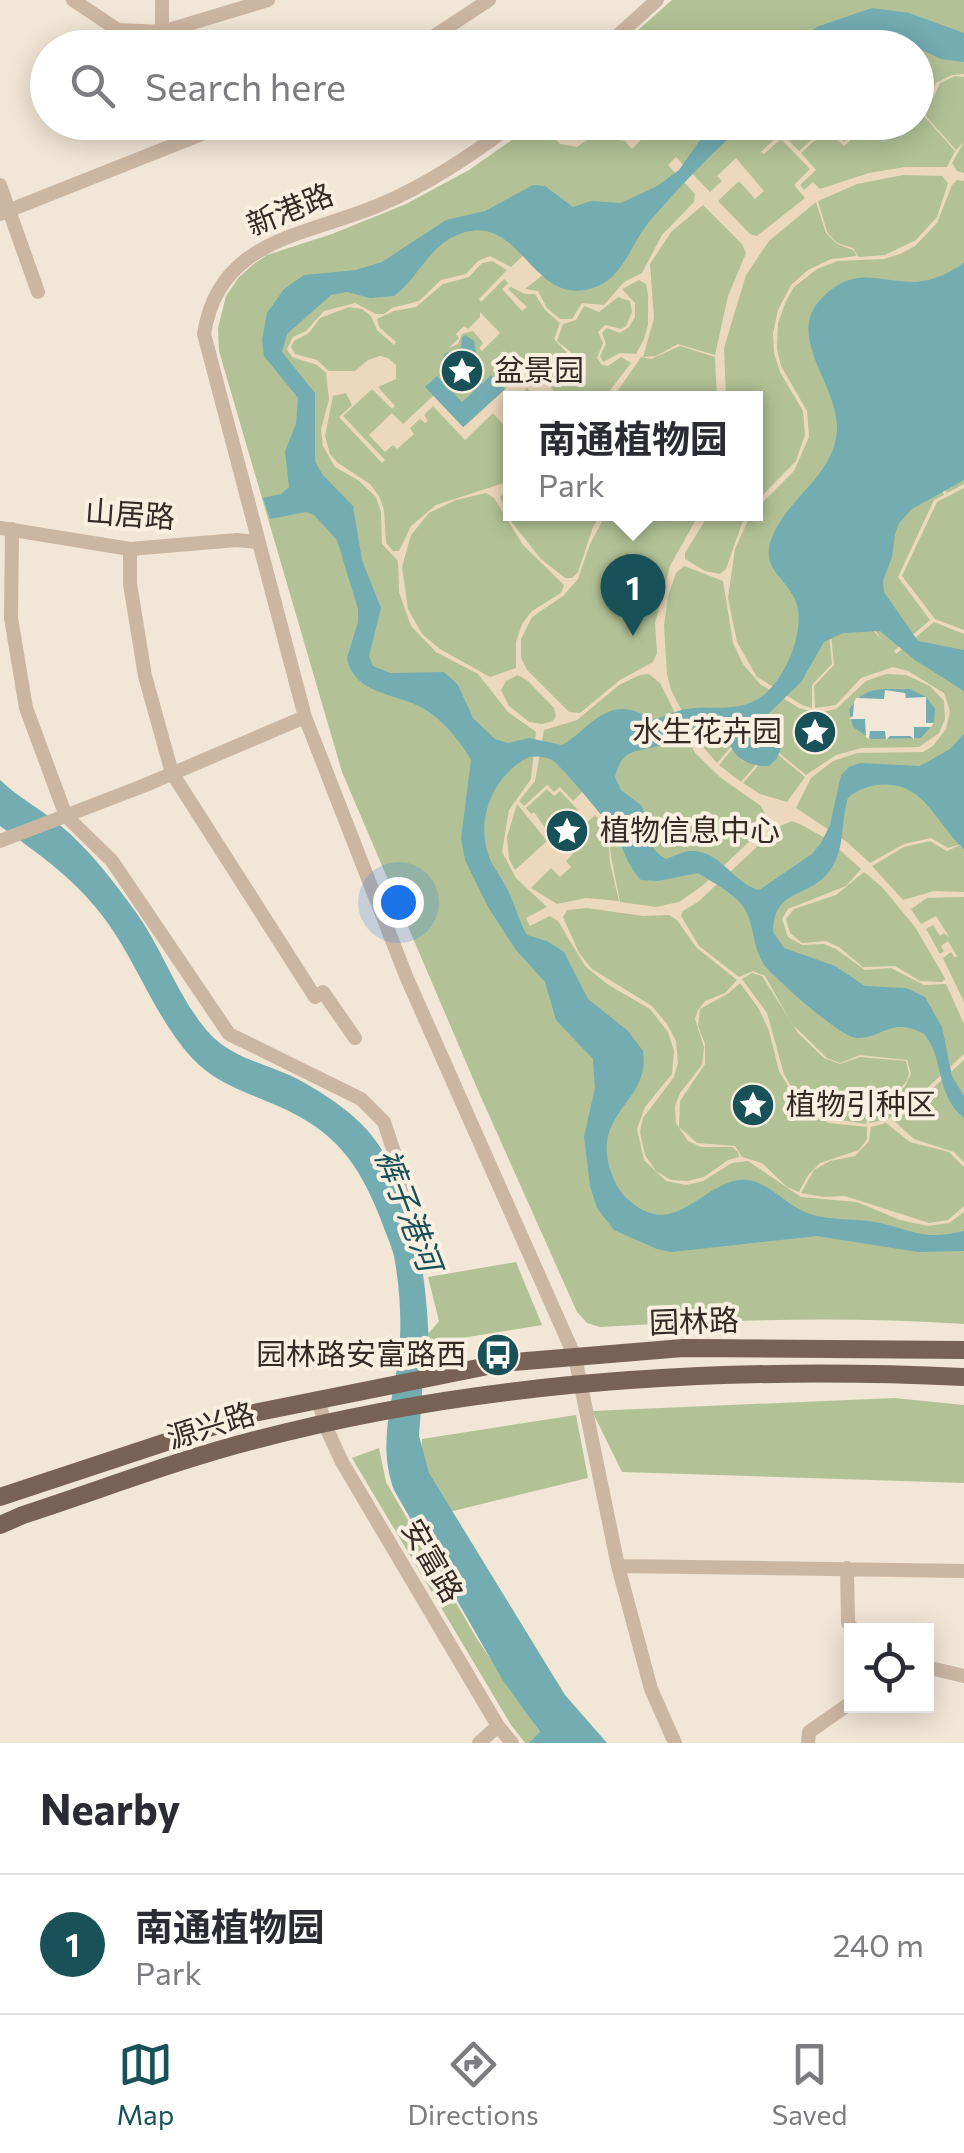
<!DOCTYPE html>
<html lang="en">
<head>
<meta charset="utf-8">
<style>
	:root { --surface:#fff; --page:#f2f2f3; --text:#2b2b33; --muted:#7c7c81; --line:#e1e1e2; --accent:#185258 }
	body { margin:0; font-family:Commissioner,"Noto Sans SC",sans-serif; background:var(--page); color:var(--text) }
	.controls { position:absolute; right:30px; bottom:30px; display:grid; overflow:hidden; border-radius:0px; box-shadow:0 5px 25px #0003 }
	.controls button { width:90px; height:90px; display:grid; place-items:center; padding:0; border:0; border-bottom:2px solid var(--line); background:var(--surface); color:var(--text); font:50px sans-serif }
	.you { position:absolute; left:398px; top:902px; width:35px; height:35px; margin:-25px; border:8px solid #fff; border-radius:50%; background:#1a73e8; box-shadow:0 0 0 15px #1a73e833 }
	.badge { display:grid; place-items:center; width:65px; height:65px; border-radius:50%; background:var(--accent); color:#fff; font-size:32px; font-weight:700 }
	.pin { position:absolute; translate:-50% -82px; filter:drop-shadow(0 2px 5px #0008) }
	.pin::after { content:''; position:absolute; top:52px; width:35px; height:30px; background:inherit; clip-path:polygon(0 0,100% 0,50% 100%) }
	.popup { position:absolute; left:503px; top:391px; width:260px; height:130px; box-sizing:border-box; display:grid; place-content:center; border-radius:0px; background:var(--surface); filter:drop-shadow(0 2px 8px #0005); font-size:32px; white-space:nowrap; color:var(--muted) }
	.popup b { font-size:38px; color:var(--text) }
	.popup::after { content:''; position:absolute; left:50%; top:100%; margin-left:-20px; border:20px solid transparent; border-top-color:var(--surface) }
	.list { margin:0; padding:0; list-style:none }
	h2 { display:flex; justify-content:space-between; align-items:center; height:130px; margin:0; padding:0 40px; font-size:42px }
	h2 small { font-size:32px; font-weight:400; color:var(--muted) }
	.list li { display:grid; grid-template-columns:65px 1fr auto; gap:30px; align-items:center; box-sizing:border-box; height:140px; padding:0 40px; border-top:2px solid var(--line) }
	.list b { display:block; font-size:38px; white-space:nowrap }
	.list p { margin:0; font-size:32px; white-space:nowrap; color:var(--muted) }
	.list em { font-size:32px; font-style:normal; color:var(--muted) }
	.icon { flex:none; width:55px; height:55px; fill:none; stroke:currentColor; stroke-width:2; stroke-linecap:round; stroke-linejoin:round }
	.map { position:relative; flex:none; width:964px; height:1743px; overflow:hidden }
	.search { position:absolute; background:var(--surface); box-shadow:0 5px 25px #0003; left:30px; right:30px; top:30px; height:110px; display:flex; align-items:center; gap:25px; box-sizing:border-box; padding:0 35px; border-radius:55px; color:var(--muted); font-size:38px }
	.sheet { height:270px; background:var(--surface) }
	nav { display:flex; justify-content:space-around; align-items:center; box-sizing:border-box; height:140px; border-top:2px solid var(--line); background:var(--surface); font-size:28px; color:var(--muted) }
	nav a { display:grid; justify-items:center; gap:5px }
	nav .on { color:var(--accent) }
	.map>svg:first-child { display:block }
	.green { fill:#b2c296; fill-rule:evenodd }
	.plaza { fill:#ecd8bc; fill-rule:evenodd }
	.water { fill:#73acb1 }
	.pier { fill:#f2e6d6 }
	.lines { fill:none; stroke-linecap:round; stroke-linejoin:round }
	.minor { stroke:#cbb6a2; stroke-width:14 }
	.major { stroke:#786255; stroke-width:18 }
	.labels { text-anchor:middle; stroke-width:8; stroke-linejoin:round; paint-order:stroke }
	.street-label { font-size:30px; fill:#352a25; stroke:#faf0e2 }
	.poi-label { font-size:30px; fill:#352a25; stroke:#faf0e2; text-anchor:start }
	.water-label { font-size:32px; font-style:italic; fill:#185258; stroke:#faf0e2 }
</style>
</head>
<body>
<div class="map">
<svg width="964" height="1743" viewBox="0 0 964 1743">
	<rect width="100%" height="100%" fill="#f2e6d6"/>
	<path class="green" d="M 672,0 L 964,0 L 964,1324 C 842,1316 722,1320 600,1327 L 587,1323 L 577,1312 L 480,1095 L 342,772 L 219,351 L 218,328 L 226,296 L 239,277 L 255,263 L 267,255 L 332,234 L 406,204 L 469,170 L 536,123 L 916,122 L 916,48 L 619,47 ZM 510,398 L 756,398 L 756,514 L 510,514 Z
		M 516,1262 L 542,1325 L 431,1343 L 428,1334 L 439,1321 L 428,1277 Z
		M 894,1398 L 964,1405 L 964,1483 L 622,1472 L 592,1411 Z
		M 576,1415 L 588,1478 L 441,1514 L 420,1474 L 422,1439 Z
		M 379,1448 L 386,1482 L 477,1639 L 547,1743 L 525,1743 L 511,1725 L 352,1458 Z"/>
	<path class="plaza" d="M 964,74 L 964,77 L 955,76 L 940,83 L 925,115 L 956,150 L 964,142 L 952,163 L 957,171 L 964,173 L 964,181 L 957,180 L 952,185 L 937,223 L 915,246 L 900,254 L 884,259 L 838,261 L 817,269 L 794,287 L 786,301 L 778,323 L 777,349 L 781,366 L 807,411 L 809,437 L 794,471 L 756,509 L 756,502 L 796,461 L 805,435 L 803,411 L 780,372 L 774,353 L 773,333 L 778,310 L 791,285 L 808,270 L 831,259 L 857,256 L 853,250 L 837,244 L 826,233 L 816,202 L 769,241 L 746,275 L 724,348 L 726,398 L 717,398 L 715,357 L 680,346 L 651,359 L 641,357 L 619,389 L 611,398 L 604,398 L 631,363 L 621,357 L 608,366 L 602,365 L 597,358 L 603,343 L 598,332 L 605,325 L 621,329 L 626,326 L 632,312 L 630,301 L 618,297 L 599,312 L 584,306 L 576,320 L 563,324 L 557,341 L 571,352 L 569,368 L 577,376 L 575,378 L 565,367 L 569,355 L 554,339 L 560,323 L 545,310 L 535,294 L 525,294 L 511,287 L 508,289 L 527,307 L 522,311 L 502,289 L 508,283 L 504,279 L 481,302 L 479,299 L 507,270 L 492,261 L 482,263 L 469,277 L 443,284 L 416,307 L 394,311 L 377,319 L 379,327 L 396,342 L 394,345 L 377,330 L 371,316 L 362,309 L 349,307 L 320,318 L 309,333 L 294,341 L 291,347 L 295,354 L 317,360 L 329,371 L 355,371 L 368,360 L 380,356 L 388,358 L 396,365 L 396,379 L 378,387 L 395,406 L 392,409 L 372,389 L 343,416 L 385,460 L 382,463 L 339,417 L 352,405 L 346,393 L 333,396 L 325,436 L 330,454 L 338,463 L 370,484 L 379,496 L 384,510 L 386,543 L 393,551 L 399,551 L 411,526 L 436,505 L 510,481 L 510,487 L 500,497 L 510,520 L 541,559 L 565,578 L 572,578 L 578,572 L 593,527 L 601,514 L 606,514 L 590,544 L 578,579 L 563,596 L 532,617 L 521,639 L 521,658 L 527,670 L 569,712 L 580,713 L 620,680 L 653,662 L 657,653 L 655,623 L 670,566 L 699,514 L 709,514 L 685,553 L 685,559 L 705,571 L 720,574 L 726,569 L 742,523 L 748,514 L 751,514 L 735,549 L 728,598 L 737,642 L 757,677 L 802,705 L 812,708 L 812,685 L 832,664 L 829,634 L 864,616 L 882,640 L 863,620 L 831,635 L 834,665 L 814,686 L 815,708 L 836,705 L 861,678 L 893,667 L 908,671 L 944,693 L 950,711 L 946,729 L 933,746 L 923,752 L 857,753 L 833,761 L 811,778 L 796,808 L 847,842 L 870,863 L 904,844 L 931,838 L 948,848 L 964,843 L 947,851 L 930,841 L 904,847 L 872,866 L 903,900 L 934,891 L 964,892 L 964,897 L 927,898 L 911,909 L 921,924 L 936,916 L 950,938 L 944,933 L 940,936 L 933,925 L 926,929 L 940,954 L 944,951 L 941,946 L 948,941 L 957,956 L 955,958 L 951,952 L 943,958 L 964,1002 L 964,1024 L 946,984 L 924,985 L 891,968 L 865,970 L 836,949 L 824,944 L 802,945 L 788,937 L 782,919 L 788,909 L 846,886 L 861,869 L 830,841 L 802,825 L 792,821 L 778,827 L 698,902 L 683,911 L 681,916 L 699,946 L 739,977 L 753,971 L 765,976 L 792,1024 L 827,1058 L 840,1063 L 860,1055 L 907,1060 L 911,1074 L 905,1086 L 897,1095 L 874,1106 L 869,1123 L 888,1119 L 902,1111 L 964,1054 L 964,1060 L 895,1122 L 914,1139 L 954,1152 L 964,1162 L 964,1167 L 949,1152 L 910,1142 L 886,1123 L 871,1127 L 869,1141 L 855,1156 L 830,1161 L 814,1170 L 801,1193 L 824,1197 L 845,1196 L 929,1223 L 948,1220 L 964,1206 L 964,1212 L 949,1223 L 928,1226 L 900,1220 L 857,1202 L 801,1197 L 748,1161 L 732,1163 L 703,1181 L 686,1185 L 666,1181 L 644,1160 L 637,1129 L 645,1107 L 672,1074 L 674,1051 L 668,1032 L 650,1009 L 607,984 L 585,966 L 558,921 L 550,916 L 530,926 L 526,918 L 547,907 L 516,878 L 502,852 L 509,810 L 531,779 L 536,732 L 508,712 L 478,674 L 436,652 L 411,626 L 399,592 L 398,561 L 382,544 L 381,512 L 376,497 L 358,480 L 335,467 L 323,446 L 321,430 L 329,399 L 326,373 L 317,365 L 292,357 L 287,349 L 293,337 L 306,331 L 324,311 L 355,303 L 376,314 L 384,314 L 392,308 L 419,301 L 441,280 L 466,274 L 478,261 L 490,256 L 511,267 L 525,254 L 544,274 L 525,289 L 538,291 L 547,308 L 560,319 L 572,319 L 582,303 L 604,305 L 624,282 L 642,273 L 662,235 L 694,202 L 695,194 L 668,165 L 676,157 L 710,192 L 722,181 L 717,176 L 736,158 L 764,191 L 755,199 L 739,181 L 718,201 L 750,234 L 757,236 L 805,198 L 794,185 L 810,169 L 781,139 L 764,154 L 761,152 L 778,136 L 766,123 L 771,123 L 799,151 L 828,125 L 844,142 L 866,123 L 902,129 L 922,116 L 936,83 L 952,75 ZM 924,116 L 955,151 L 947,167 L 905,167 L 869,173 L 820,189 L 813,182 L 804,190 L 800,185 L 816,170 L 801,153 L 827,129 L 844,146 L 869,123 L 899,131 L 916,125 ZM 903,175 L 942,176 L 948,183 L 937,217 L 916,240 L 885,255 L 859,257 L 853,248 L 837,243 L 827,232 L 818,201 L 857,184 ZM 703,205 L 742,244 L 746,253 L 728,296 L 715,355 L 678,344 L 656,356 L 643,357 L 654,318 L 650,264 L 671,232 ZM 639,280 L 646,284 L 648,295 L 648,325 L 644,339 L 636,354 L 620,353 L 603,362 L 600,356 L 606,344 L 602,333 L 607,328 L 620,333 L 629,327 L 635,317 L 635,303 L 622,289 ZM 486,493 L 494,498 L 523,545 L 564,585 L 561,593 L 532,611 L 522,624 L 516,642 L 516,668 L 490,677 L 440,649 L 422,634 L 408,609 L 402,567 L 411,535 L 429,513 L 456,500 ZM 684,566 L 723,581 L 733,643 L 743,664 L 760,684 L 799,708 L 818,713 L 836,709 L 866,681 L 886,674 L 906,675 L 930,686 L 944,701 L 945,719 L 939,733 L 919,747 L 862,748 L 836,755 L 806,775 L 778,752 L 785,743 L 776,750 L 766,741 L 779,725 L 759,723 L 776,727 L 765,740 L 746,744 L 730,730 L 735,726 L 725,728 L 737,740 L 717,763 L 697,740 L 671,690 L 667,674 L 664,626 L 668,596 L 676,573 ZM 649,674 L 660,683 L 695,753 L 721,778 L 761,806 L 767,818 L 753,838 L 702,886 L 679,902 L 656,907 L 620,902 L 611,856 L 608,826 L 612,822 L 583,791 L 573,801 L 560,787 L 554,792 L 547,785 L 524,806 L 519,801 L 535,781 L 544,730 L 577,720 L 619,685 L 640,675 ZM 518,675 L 528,681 L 554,708 L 556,716 L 553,721 L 542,724 L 529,722 L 509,706 L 501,690 L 506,681 ZM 735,746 L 749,750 L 741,763 L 749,754 L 760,760 L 741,782 L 719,765 ZM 776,753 L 805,777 L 787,802 L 760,794 L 743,783 L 762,761 ZM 547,789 L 554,796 L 560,791 L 578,810 L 570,818 L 580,829 L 595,815 L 608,829 L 610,863 L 619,901 L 586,898 L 557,904 L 531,888 L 551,868 L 560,877 L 571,867 L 566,861 L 573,854 L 551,830 L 548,832 L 534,812 L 531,814 L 526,808 ZM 517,804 L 547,841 L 515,870 L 509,859 L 507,837 ZM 864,872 L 882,887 L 915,927 L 942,973 L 945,979 L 942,982 L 920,981 L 895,966 L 863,967 L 839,947 L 826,941 L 802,943 L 790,933 L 786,919 L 794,909 L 836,895 ZM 587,908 L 643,916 L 669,915 L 677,920 L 696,947 L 737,980 L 725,993 L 705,1001 L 698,1010 L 695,1019 L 704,1047 L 702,1065 L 680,1093 L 675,1106 L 676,1123 L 688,1141 L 701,1147 L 732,1147 L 738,1152 L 739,1157 L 728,1160 L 704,1177 L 687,1181 L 671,1180 L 656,1171 L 645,1155 L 640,1132 L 643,1118 L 674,1077 L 678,1063 L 676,1041 L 667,1024 L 652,1006 L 592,969 L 579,953 L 563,917 L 567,910 ZM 752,973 L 762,976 L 798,1033 L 824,1058 L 840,1064 L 860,1057 L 906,1061 L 909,1074 L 907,1081 L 893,1096 L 873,1103 L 866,1124 L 827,1118 L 796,1095 L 784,1074 L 767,1013 L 742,979 ZM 740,983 L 759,1009 L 769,1031 L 779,1071 L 795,1098 L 815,1116 L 829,1123 L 867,1127 L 867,1139 L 859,1150 L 820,1163 L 808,1175 L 799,1192 L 787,1187 L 762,1163 L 742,1157 L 735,1146 L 697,1143 L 679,1127 L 680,1101 L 705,1064 L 705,1044 L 698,1026 L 700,1009 L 729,993 Z
		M 541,123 L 658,123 L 632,149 L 625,141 L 615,139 L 588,139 L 577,147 L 560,144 Z
		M 480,312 L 500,333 L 482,351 L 479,348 L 483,343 L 473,331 L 462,334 L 458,344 L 449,348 L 459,338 L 456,334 L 464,326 L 468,329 L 480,317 Z
		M 527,369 L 542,385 L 547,382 L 559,398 L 532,398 L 534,395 L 527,388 L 516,398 L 510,398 L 506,408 L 510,413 L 510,432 L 493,413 L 465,440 L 433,406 L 424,415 L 428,421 L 425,423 L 420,419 L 410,428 L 414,434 L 397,449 L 393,445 L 385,452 L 369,435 L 392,413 L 403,424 L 434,395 L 464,427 Z
		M 938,479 L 947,493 L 964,484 L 964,488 L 937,502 L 902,576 L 935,619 L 964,630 L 964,634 L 934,622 L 896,654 L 894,651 L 930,620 L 898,577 L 934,500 L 944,495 Z"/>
	<path class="water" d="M 872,8 L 909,13 L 964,33 L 964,62 L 941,59 L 894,37 L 875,35 L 837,47 L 784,47 L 819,26 Z
		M 712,123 L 745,123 C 712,153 679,187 649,222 C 632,242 624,275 598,286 C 530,315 522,202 453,237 C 427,250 418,278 394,296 L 370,298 L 347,292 L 331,295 L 287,334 L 282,352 L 315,393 L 315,461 L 322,474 L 353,506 L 362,560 L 381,608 L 369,656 L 373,666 L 390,673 L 444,672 L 458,685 L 473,718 L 495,739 L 508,743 L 529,738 L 562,745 C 585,733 603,701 634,711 C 643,713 648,718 657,719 C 667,715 676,711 686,709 C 714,705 743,714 766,693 C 787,674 806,629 796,602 C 786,576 758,569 773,535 C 790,495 838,473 837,425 C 835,381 785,335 822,298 C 855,265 877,282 915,282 C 933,281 949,273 964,263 L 964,480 L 912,509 L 899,523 L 895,534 L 892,557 L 883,581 L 884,592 L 918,641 L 964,650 L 964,691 L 915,660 L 880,631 L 843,633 L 824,642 L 801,682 L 759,723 L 761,731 L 782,745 L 777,758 L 769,766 C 753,767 735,760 730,744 L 741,727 L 737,723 C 717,722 694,725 676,735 C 669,739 662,745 655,747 C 632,752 622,750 615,777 L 621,790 L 642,806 C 649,826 645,848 666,859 C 673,857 681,852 689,851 C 721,849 732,883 759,890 L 812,854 L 821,843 L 830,825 L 841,775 L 849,767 L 860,763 L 920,766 L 950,749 L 964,734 L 964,849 C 935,823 924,779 877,785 C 866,787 856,790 848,798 C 840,823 846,852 828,873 C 806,899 774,888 773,932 L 784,948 L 835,966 L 865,986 L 906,988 L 925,997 L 942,1027 L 952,1076 L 964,1096 L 964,1118 C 934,1093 945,1058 924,1034 C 890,1016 883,1039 856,1038 C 839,1036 778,981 765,966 C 753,949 755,931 747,913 C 739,895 713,883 698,873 L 658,881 L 641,880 C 627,866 624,848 614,832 C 609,823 559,763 552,760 C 545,756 536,756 529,757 C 496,773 477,814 487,850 C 490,864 499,873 505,885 C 514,901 518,919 527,935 L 547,941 L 564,952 L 588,999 L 628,1031 L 643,1051 C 652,1105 582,1113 616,1184 C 622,1196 632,1204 643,1210 C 682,1231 711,1175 748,1180 C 770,1183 786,1205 807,1213 C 828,1221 853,1218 875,1222 C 914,1230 922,1241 964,1231 L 964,1251 L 918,1252 L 817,1236 L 672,1252 L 657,1249 L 614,1230 L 597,1208 L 590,1186 L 584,1137 L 595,1088 L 593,1059 L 556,1020 L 545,982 L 516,950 L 488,907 L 465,860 L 461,838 L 471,760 C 460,741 447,725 429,712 C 402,692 355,698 347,658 L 358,622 L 358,609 L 337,540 L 314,515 L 306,512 L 270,519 L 263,498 L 281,494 L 289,487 L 285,451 L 296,424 L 298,398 L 264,356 L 262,340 L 267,313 L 284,289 L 304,275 L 356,270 L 382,262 L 446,220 L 485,211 L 533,185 L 545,186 L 573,207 L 591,201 L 621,203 L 657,186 L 679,170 Z
		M 465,335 L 474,341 L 476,351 L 473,358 L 461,365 L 461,376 L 474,372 L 482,384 L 491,375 L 505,389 L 463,427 L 425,387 L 437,376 L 462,402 L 473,392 L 470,380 L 462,381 L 441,362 L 445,353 L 461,348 L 462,337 Z
		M 910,689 L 926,697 L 935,709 L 934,723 L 921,738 L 871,739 L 853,727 L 849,710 C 865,684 882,690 910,689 Z
		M 0,780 C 19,798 41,809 61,826 C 89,849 114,882 135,911 C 163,949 178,999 210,1034 C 235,1061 272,1064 303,1082 C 331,1098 360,1117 378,1144 C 417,1202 427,1280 429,1348 L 425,1349 L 419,1436 L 429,1473 L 565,1695 L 607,1743 L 529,1743 L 540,1732 L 502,1679 L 394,1490 C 377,1445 393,1401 399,1355 C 402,1323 400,1288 394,1256 C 391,1244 385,1232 381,1220 C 359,1163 335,1131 278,1106 C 247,1092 216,1084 192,1058 C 156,1019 138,965 107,922 C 78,881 40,855 0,826 Z"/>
	<path class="pier" d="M 885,690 L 905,693 L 906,698 L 926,697 L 926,723 L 934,723 L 931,727 L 914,727 L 914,739 L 910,736 L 890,736 L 886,740 L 885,731 L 870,731 L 869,739 L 866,737 L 865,719 L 849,719 L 853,716 L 854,702 L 856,698 L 884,699 Z"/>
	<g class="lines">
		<path class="minor" d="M 73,0 L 118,30 L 162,32 L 268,0
			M 162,0 L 162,32
			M 416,48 L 489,0
			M 604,48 L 657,0
			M 515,122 C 475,153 430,183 384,203 C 310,236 219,236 204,334 L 305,717 L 406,976 L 575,1357 L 618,1566 L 651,1689 L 675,1743
			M 0,185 L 38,292
			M 0,214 L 232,122
			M 0,528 L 130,549 L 237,540 L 257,542
			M 12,529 L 11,618 L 26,708 L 66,816 L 112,861 L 229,1034 L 361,1099 L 384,1122 L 432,1266
			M 130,549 L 130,584 L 145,676 L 172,773 L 315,997 L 323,992 L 355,1038
			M 0,841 L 143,786 L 305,717
			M 319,1400 L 324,1423 L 342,1462 L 498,1726 L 512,1743
			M 618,1566 L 964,1571
			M 847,1568 L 848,1623 L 854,1630
			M 926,1667 L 964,1676
			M 479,1743 L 498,1726
			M 808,1743 L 809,1732 L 852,1702"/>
		<path class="major" d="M 0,1497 L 254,1413 L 503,1363 L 683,1348 L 964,1350
			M 0,1525 L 23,1515 C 100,1490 177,1460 255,1440 C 484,1380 728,1366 964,1377"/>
	</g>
	<defs>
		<g id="sight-disc" transform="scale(2.25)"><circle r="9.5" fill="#185258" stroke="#faf0e2"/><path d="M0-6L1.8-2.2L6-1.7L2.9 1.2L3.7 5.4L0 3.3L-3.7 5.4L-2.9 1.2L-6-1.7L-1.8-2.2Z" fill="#fff"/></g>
		<g id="bus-disc" transform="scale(2.25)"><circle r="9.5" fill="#185258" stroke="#faf0e2"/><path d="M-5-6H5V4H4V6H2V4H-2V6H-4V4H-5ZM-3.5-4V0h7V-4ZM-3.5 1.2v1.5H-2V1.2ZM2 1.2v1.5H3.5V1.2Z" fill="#fff"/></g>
	</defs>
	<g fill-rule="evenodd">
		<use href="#sight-disc" x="462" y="371"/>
		<use href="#sight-disc" x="815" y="732"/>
		<use href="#sight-disc" x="567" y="831"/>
		<use href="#sight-disc" x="753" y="1105"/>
		<use href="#bus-disc" x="498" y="1355"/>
	</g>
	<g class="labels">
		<g class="street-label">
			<text transform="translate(290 210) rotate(-22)" y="10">新港路</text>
			<text transform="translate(130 515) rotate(4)" y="10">山居路</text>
			<text transform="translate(694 1322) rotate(-2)" y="10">园林路</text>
			<text transform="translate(211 1426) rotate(-17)" y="10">源兴路</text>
			<text transform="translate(432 1561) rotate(60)" y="10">安富路</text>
		</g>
		<g class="poi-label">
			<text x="494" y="381">盆景园</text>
			<text x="782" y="742" text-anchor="end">水生花卉园</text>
			<text x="600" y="841">植物信息中心</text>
			<text x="786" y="1115">植物引种区</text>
			<text x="466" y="1365" text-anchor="end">园林路安富路西</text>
		</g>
		<g class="water-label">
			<text transform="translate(408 1210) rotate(69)" y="11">裤子港河</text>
		</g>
	</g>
</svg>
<div class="controls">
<button><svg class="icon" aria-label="locate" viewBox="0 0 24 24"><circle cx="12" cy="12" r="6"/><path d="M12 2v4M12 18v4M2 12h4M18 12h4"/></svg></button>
</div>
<div class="you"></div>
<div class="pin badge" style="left:633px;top:636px">1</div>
<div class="popup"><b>南通植物园</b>Park</div>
<div class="search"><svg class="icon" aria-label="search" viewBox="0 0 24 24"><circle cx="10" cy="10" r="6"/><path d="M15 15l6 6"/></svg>Search here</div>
</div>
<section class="sheet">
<h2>Nearby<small></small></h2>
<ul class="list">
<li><span class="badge">1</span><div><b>南通植物园</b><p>Park</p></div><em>240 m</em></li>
</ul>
</section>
<nav>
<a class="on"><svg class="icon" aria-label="map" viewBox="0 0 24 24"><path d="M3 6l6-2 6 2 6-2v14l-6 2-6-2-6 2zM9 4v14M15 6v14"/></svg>Map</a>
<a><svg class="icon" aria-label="directions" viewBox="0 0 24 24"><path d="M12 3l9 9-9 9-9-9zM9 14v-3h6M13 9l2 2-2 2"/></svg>Directions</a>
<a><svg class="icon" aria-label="saved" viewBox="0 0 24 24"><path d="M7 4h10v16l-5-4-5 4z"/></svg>Saved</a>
</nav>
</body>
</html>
